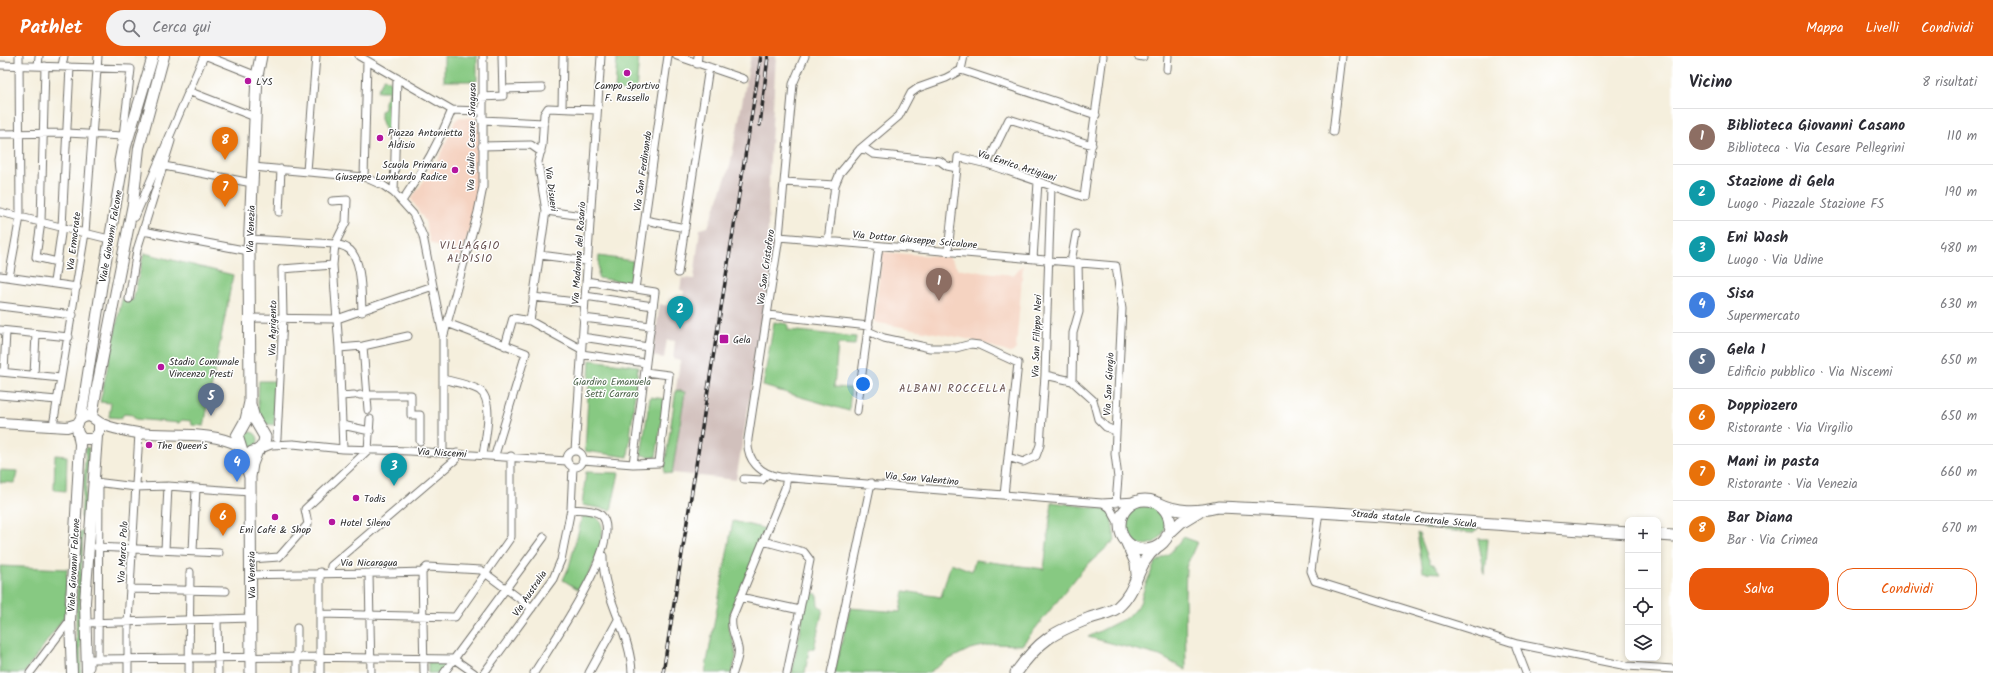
<!DOCTYPE html>
<html lang="it">
<head>
<meta charset="utf-8">
<style>
	:root { --surface:#fff; --page:#f2f2f3; --text:#2b2b33; --muted:#7c7c81; --line:#e1e1e2; --accent:#ea580c }
	body { margin:0; font-family:Kalam,sans-serif; background:var(--page); color:var(--text) }
	.controls { position:absolute; right:12px; bottom:12px; display:grid; overflow:hidden; border-radius:8px; box-shadow:0 2px 6px #0003 }
	.controls button { width:36px; height:36px; display:grid; place-items:center; padding:0; border:0; border-bottom:1px solid var(--line); background:var(--surface); color:var(--text); font:20px sans-serif }
	.you { position:absolute; left:863px; top:328px; width:14px; height:14px; margin:-10px; border:3px solid #fff; border-radius:50%; background:#1a73e8; box-shadow:0 0 0 6px #1a73e833 }
	.badge { display:grid; place-items:center; width:26px; height:26px; border-radius:50%; background:var(--accent); color:#fff; font-size:13px; font-weight:700 }
	.pin { position:absolute; translate:-50% -33px; filter:drop-shadow(0 1px 2px #0008) }
	.pin::after { content:''; position:absolute; top:21px; width:14px; height:12px; background:inherit; clip-path:polygon(0 0,100% 0,50% 100%) }
	.list { margin:0; padding:0; list-style:none }
	h2 { display:flex; justify-content:space-between; align-items:center; height:52px; margin:0; padding:0 16px; font-size:17px }
	h2 small { font-size:13px; font-weight:400; color:var(--muted) }
	.list li { display:grid; grid-template-columns:26px 1fr auto; gap:12px; align-items:center; box-sizing:border-box; height:56px; padding:0 16px; border-top:1px solid var(--line) }
	.list b { display:block; font-size:15px; white-space:nowrap }
	.list p { margin:0; font-size:13px; white-space:nowrap; color:var(--muted) }
	.list em { font-size:13px; font-style:normal; color:var(--muted) }
	.actions { display:flex; gap:8px; padding:12px 16px }
	.actions a { flex:1; padding:9px 0; border:1px solid var(--accent); border-radius:16px; text-align:center; font-size:14px; color:var(--accent) }
	.actions .main { background:var(--accent); color:#fff }
	.icon { flex:none; width:22px; height:22px; fill:none; stroke:currentColor; stroke-width:2; stroke-linecap:round; stroke-linejoin:round }
	.map { position:relative; flex:none; width:1673px; height:617px; overflow:hidden }
	header { display:flex; align-items:center; gap:24px; box-sizing:border-box; height:56px; padding:0 20px; background:var(--accent); color:#fff }
	header strong { font-size:19px }
	nav { display:flex; gap:22px; margin-inline-start:auto; font-size:14px }
	.search { width:280px; height:36px; background:var(--page); display:flex; align-items:center; gap:10px; box-sizing:border-box; padding:0 14px; border-radius:22px; color:var(--muted); font-size:15px }
	main { display:flex }
	aside { flex:1; background:var(--surface) }
	.map>svg:first-child { display:block }
	.built { fill:#f5d3c1 }
	.industrial { fill:#d1c0bc }
	.green { fill:#87c982; stroke:#597a56 }
	.lines { fill:none; stroke-linecap:round; stroke-linejoin:round }
	.street-casing { stroke:#727069; stroke-width:9 }
	.secondary-casing { stroke:#727069; stroke-width:12 }
	.primary-casing { stroke:#727069; stroke-width:13 }
	.street { stroke:#fff; stroke-width:7 }
	.secondary { stroke:#fff; stroke-width:10 }
	.primary { stroke:#fff; stroke-width:11 }
	.rail-casing { stroke:#2b2b2b; stroke-width:3.5 }
	.rail { stroke:#fff; stroke-width:2; stroke-dasharray:6; stroke-linecap:butt }
	.poi-dot { fill:#b5179e; stroke:#fff; stroke-width:1.5 }
	.labels { text-anchor:middle; stroke-width:3; stroke-linejoin:round; paint-order:stroke }
	.poi-label { font-size:10px; fill:#2b2b2b; stroke:#fff; text-anchor:start }
	.street-label { font-size:10px; fill:#2b2b2b; stroke:#fff }
	.park-label { font-size:10px; fill:#4b6249; stroke:#fff }
	.neighbourhood-label { font-size:11px; letter-spacing:1px; fill:#695352; stroke:#fff }
</style>
</head>
<body>
<header>
<strong>Pathlet</strong>
<div class="search"><svg class="icon" aria-label="search" viewBox="0 0 24 24"><circle cx="10" cy="10" r="6"/><path d="M15 15l6 6"/></svg>Cerca qui</div>
<nav><a>Mappa</a><a>Livelli</a><a>Condividi</a></nav>
</header>
<main>
<div class="map">
<svg width="1673" height="617" viewBox="0 0 1673 617">
	<rect width="100%" height="100%" fill="#fff"/>
	<filter id="ink" filterUnits="userSpaceOnUse"><feTurbulence type="fractalNoise" baseFrequency=".025" numOctaves="2"/><feDisplacementMap in="SourceGraphic" scale="8" xChannelSelector="R" yChannelSelector="G"/><feConvolveMatrix kernelMatrix="1 2 1 2 8 2 1 2 1" color-interpolation-filters="sRGB"/></filter>
	<filter id="wash" filterUnits="userSpaceOnUse"><feTurbulence type="fractalNoise" baseFrequency=".012" numOctaves="4" result="noise"/><feDisplacementMap in="SourceGraphic" scale="16" xChannelSelector="R" yChannelSelector="G"/><feGaussianBlur stdDeviation="0.9" result="paint"/><feColorMatrix in="noise" values="0 0 0 0 0 0 0 0 0 0 0 0 0 0 0 0 0 1.4 0 .05"/><feComposite in="paint" operator="in"/></filter>
	<g filter="url(#wash)">
		<rect width="100%" height="100%" fill="#f5efdd"/>
		<path class="built" d="M 459,61 L 474,62 L 478,64 L 480,69 L 479,136 L 473,163 L 469,166 L 471,170 L 460,203 L 430,186 L 425,165 L 411,143 L 437,106 L 455,65 Z
			M 882,196 L 949,201 L 958,213 L 1013,219 L 1023,209 L 1016,293 L 1013,296 L 1010,297 L 983,287 L 963,282 L 874,266 Z"/>
		<path class="industrial" d="M 751,0 L 776,0 L 769,121 L 768,179 L 777,180 L 736,424 L 664,416 L 680,305 L 673,303 L 675,285 L 667,284 L 664,302 L 652,300 L 660,248 L 681,253 L 684,235 L 680,234 L 682,222 L 694,223 L 700,173 L 708,171 L 730,110 Z"/>
		<path class="green" d="M 444,0 L 477,0 L 477,25 L 444,25 Z
			M 617,0 L 639,0 L 636,36 L 615,34 Z
			M 384,22 L 394,28 L 391,75 L 385,75 L 381,62 L 381,55 L 384,53 L 384,46 L 389,35 L 377,35 Z
			M 144,197 L 233,219 L 204,370 L 192,369 L 191,365 L 182,364 L 179,367 L 135,363 L 133,359 L 124,358 L 121,362 L 109,361 L 111,347 L 100,346 L 122,243 L 133,244 Z
			M 599,200 L 633,205 L 630,227 L 598,222 Z
			M 774,266 L 788,268 L 788,274 L 856,281 L 855,289 L 838,288 L 834,331 L 851,332 L 849,355 L 763,330 Z
			M 590,304 L 638,310 L 628,401 L 585,395 Z
			M 259,325 L 276,325 L 274,369 L 260,367 L 258,346 Z
			M 676,334 L 685,336 L 672,418 L 664,416 Z
			M 650,341 L 665,343 L 656,401 L 641,399 Z
			M242 384a8 8 0 1 1 16 0a8 8 0 1 1-16 0Z
			M 86,391 L 89,392 L 84,463 L 81,462 Z
			M 55,399 L 67,400 L 66,435 L 54,434 Z
			M 0,414 L 17,415 L 15,427 L 0,426 Z
			M 586,416 L 619,417 L 611,454 L 582,449 Z
			M 1052,446 L 1104,453 L 1111,458 L 1115,484 L 1084,512 L 1022,589 L 994,588 L 970,593 L 946,605 L 928,617 L 834,617 L 850,552 L 900,556 L 904,535 L 941,541 L 951,507 L 972,515 L 975,504 L 1044,513 Z
			M1123 468a21 21 0 1 1 42 0a21 21 0 1 1-42 0Z
			M 583,458 C 624,458 589,516 581,535 L 563,524 L 569,511 Z
			M 733,465 L 766,473 L 731,556 L 728,572 L 734,587 L 736,601 L 732,617 L 705,617 Z
			M 1420,469 L 1479,473 L 1471,477 L 1423,472 Z
			M 80,475 L 83,475 L 80,556 L 81,617 L 77,617 L 76,556 Z
			M 1417,477 L 1419,478 L 1430,507 L 1435,509 L 1440,517 L 1423,516 Z
			M 1183,481 L 1197,486 L 1186,511 L 1185,540 L 1186,614 L 1160,600 L 1088,581 L 1128,561 L 1140,547 L 1145,530 L 1155,507 L 1171,496 Z
			M 1478,483 L 1488,483 L 1485,520 Z
			M 0,510 L 67,513 L 65,560 L 24,617 L 0,617 Z
			M 807,536 L 817,538 L 818,549 L 823,553 L 814,592 L 809,594 L 805,617 L 792,617 Z
			M 428,606 L 448,606 L 440,617 L 428,617 Z"/>
	</g>
	<g filter="url(#ink)">
		<g class="lines">
			<g class="street-casing">
				<path id="street" d="M 207,0 L 257,20
					M 359,0 L 452,54 L 481,55
					M 677,0 L 744,23
					M 805,0 L 793,28 L 779,181 L 748,383 C 746,404 760,418 780,421 L 1102,447 L 1136,445
					M 1138,0 L 1143,1
					M 697,8 L 698,0
					M 0,9 L 131,13 L 123,80 L 118,105 L 119,114
					M 38,10 L 39,0
					M 45,10 L 41,166 L 36,201 L 57,206
					M 62,10 L 64,0
					M 1167,13 L 1168,0
					M 961,14 L 1096,59
					M 503,33 L 542,32
					M 188,35 L 255,61
					M 481,41 L 503,40 L 502,0
					M 562,52 L 563,0
					M 481,64 L 544,67
					M 1333,76 L 1342,0
					M 0,78 L 67,77 L 123,80
					M 482,90 L 531,89 L 541,96
					M 860,93 L 867,94 L 873,98 L 940,105 L 947,110 L 957,112 L 958,101 L 987,108 L 1084,141 L 1103,0
					M 987,108 L 1009,63 L 1092,89
					M 164,110 L 252,127
					M 253,111 L 364,121 L 384,130 L 394,137 L 413,158 L 423,180 L 443,280
					M 307,115 L 316,0
					M 364,121 L 367,5
					M 784,126 L 835,129
					M 394,137 L 397,22
					M 332,145 L 347,144 L 346,166 L 335,188 L 333,209 L 339,292 L 343,393
					M 402,145 C 423,115 438,89 452,54
					M 546,155 L 590,161
					M 0,156 L 109,183
					M 279,156 L 281,113
					M 135,161 L 204,0
					M 645,164 L 685,172
					M 143,175 L 249,195
					M 779,181 L 1116,210 L 1122,253 L 1115,398 L 1118,422 L 1116,447
					M 250,183 L 335,188 C 339,189 344,190 347,192 C 363,201 361,239 362,256
					M 828,185 L 835,129 L 840,117 L 860,93 L 899,60 L 911,37 L 918,32 L 946,22 L 961,14 L 964,0
					M 948,195 L 957,112
					M 540,199 L 587,205
					M 1033,203 L 1038,126
					M 1071,206 L 1076,178
					M 678,217 L 709,11
					M 0,220 L 77,231
					M 9,221 L 20,161 L 19,0
					M 586,225 L 655,236 L 633,408
					M 54,226 L 62,171 L 70,11
					M 635,233 L 668,0
					M 585,240 L 653,250
					M 533,241 L 584,247
					M 129,243 L 137,194 L 171,85
					M 0,250 L 73,259
					M 768,259 L 869,270
					M 250,262 L 337,263 L 433,230
					M 583,262 L 651,270
					M 530,265 L 546,155 L 538,106 L 542,90 L 544,58 L 548,52 L 597,54
					M 447,267 L 526,297 L 495,399
					M 0,274 L 69,281
					M 868,275 L 884,282 L 930,292 L 956,292 L 971,288 L 979,289 L 1018,307 L 1004,439
					M 582,281 L 648,291
					M 363,290 L 368,354
					M 505,290 L 513,262 L 530,265 L 581,293
					M 339,292 L 363,290 L 408,280
					M 581,298 L 646,307
					M 0,316 L 61,322
					M 4,316 L 6,275
					M 34,319 L 36,278
					M 1045,319 L 1072,325 L 1093,344 L 1098,363 L 1106,371 L 1115,375
					M 443,323 C 454,326 468,328 479,334 C 495,344 485,383 483,399
					M 1072,325 L 1073,277 L 1079,256 L 1078,206
					M 0,339 L 57,344
					M 360,339 L 411,339 L 411,359 L 420,359 L 420,385
					M 341,340 L 354,339
					M 857,355 L 879,190
					M 342,369 L 370,375
					M 53,370 L 85,177 L 98,0
					M 277,382 L 283,262 L 282,213 L 333,209
					M 261,393 L 271,389 L 293,388 L 343,393 L 410,395 L 567,405
					M 575,395 L 601,0
					M567 403a8 8 0 1 1 16 0a8 8 0 1 1-16 0Z
					M 443,397 L 443,282 L 478,156 L 483,131 L 483,0
					M 1008,401 L 1023,406 L 1036,400 L 1040,389 L 1045,319 L 1051,131
					M 583,404 L 633,408 L 659,407 L 669,319 L 645,316
					M 744,423 L 762,424 L 767,418
					M 95,426 L 136,431 L 168,430 L 250,436
					M 1103,447 L 1110,452 L 1120,470
					M 1319,456 L 1311,515 L 1315,525 L 1517,588 L 1627,610 L 1673,613
					M 763,485 L 804,496 L 810,504 L 787,617
					M 97,491 L 219,497
					M 165,494 L 168,430
					M 193,495 L 196,432
					M 603,500 C 602,541 631,576 632,617
					M 251,503 L 279,501 L 308,468 L 305,453 L 368,394 L 370,363
					M 320,516 L 320,617
					M 330,516 L 331,510 L 456,403 L 457,397
					M 422,516 L 424,617
					M 369,518 L 371,617
					M 251,519 C 308,517 365,518 422,516 L 427,511 L 481,514 L 532,552
					M 130,533 L 226,535
					M 740,541 L 800,554
					M 320,558 L 455,561 L 511,481 L 511,400
					M 217,563 L 218,617
					M 86,567 L 251,562
					M 1517,588 L 1516,591 L 1526,617
					M 98,603 L 297,601 L 454,603 L 444,617
					M 90,611 L 90,603 L 98,603 L 99,427
					M 30,617 L 70,564
					M 128,617 L 128,566 L 139,377
					M 189,617 L 190,516
					M 297,617 L 297,572
					M 474,617 L 454,603 L 544,481
					M 484,617 L 553,523 L 561,504 L 571,453 L 573,411
					M 534,617 C 548,593 627,482 601,459 C 594,453 579,454 571,453
					M 589,617 L 619,562
					M 733,617 C 735,609 740,600 738,592 C 736,581 730,574 732,562 L 785,432 L 787,421
					M 831,617 L 871,427"/>
			</g>
			<g class="secondary-casing">
				<path id="secondary" d="M 92,361 L 96,336 L 133,148 L 139,92 L 164,0
					M 81,363 L 102,227 L 126,90 L 153,0
					M 0,367 L 67,371 L 77,368
					M 99,367 L 99,376 L 94,383 L 83,383 C 73,375 76,361 89,360 C 95,362 97,366 102,368 C 113,373 126,375 138,377 C 170,381 211,374 240,390
					M 72,617 L 70,564 L 80,388 L 78,378
					M 87,617 L 85,546 L 97,380"/>
			</g>
			<g class="primary-casing">
				<path id="primary" d="M 250,348 L 254,362 L 265,381 C 264,390 260,395 252,396
					M 250,421 L 237,380 L 246,364 L 250,346 L 249,195 L 257,20 L 261,0
					M1120 469a25 25 0 1 1 50 0a25 25 0 1 1-50 0Z
					M 1158,447 C 1178,457 1197,456 1218,451 C 1355,456 1491,469 1628,477
					M 1167,479 L 1181,466 L 1199,455
					M 1658,479 L 1673,480
					M 1127,487 L 1136,507 L 1137,518
					M 251,617 L 250,421 L 252,408 L 257,395
					M 1016,617 C 1039,584 1054,576 1090,562 C 1099,559 1111,557 1118,551 C 1139,533 1135,508 1157,491"/>
			</g>
			<use href="#street" class="street"/>
			<use href="#secondary" class="secondary"/>
			<use href="#primary" class="primary"/>
			<g class="rail-casing">
				<path id="rail" d="M 760,69 L 768,0
					M 663,617 L 761,0"/>
			</g>
			<use href="#rail" class="rail"/>
		</g>
	</g>
	<g class="poi-dot">
		<circle cx="627" cy="17" r="4"/>
		<circle cx="248" cy="25" r="4"/>
		<circle cx="380" cy="82" r="4"/>
		<circle cx="455" cy="114" r="4"/>
		<rect x="719" y="278" width="10" height="10" rx="2"/>
		<circle cx="161" cy="311" r="4"/>
		<circle cx="149" cy="389" r="4"/>
		<circle cx="356" cy="442" r="4"/>
		<circle cx="275" cy="461" r="4"/>
		<circle cx="332" cy="466" r="4"/>
	</g>
	<g class="labels">
		<g class="poi-label">
			<text x="256" y="29">LYS</text>
			<text x="627" y="33" text-anchor="middle">Campo Sportivo<tspan x="627" dy="12">F. Russello</tspan></text>
			<text x="388" y="80">Piazza Antonietta<tspan x="388" dy="12">Aldisio</tspan></text>
			<text x="447" y="112" text-anchor="end">Scuola Primaria<tspan x="447" dy="12">Giuseppe Lombardo Radice</tspan></text>
			<text x="733" y="287">Gela</text>
			<text x="169" y="309">Stadio Comunale<tspan x="169" dy="12">Vincenzo Presti</tspan></text>
			<text x="157" y="393">The Queen's</text>
			<text x="364" y="446">Todis</text>
			<text x="340" y="470">Hotel Sileno</text>
			<text x="275" y="477" text-anchor="middle">Eni Café &amp; Shop</text>
		</g>
		<g class="street-label">
			<text transform="translate(471 81) rotate(-89)" y="4">Via Giulio Cesare Siragusa</text>
			<text transform="translate(1017 109) rotate(18)" y="4">Via Enrico Artigiani</text>
			<text transform="translate(642 115) rotate(-82)" y="4">Via San Ferdinando</text>
			<text transform="translate(552 133) rotate(83)" y="4">Via Disueri</text>
			<text transform="translate(250 173) rotate(-88)" y="4">Via Venezia</text>
			<text transform="translate(110 180) rotate(-80)" y="4">Viale Giovanni Falcone</text>
			<text transform="translate(915 183) rotate(5)" y="4">Via Dottor Giuseppe Scicolone</text>
			<text transform="translate(73 185) rotate(-83)" y="4">Via Ermocrate</text>
			<text transform="translate(578 197) rotate(-86)" y="4">Via Madonna del Rosario</text>
			<text transform="translate(765 211) rotate(-82)" y="4">Via San Cristoforo</text>
			<text transform="translate(272 272) rotate(-89)" y="4">Via Agrigento</text>
			<text transform="translate(1036 280) rotate(-88)" y="4">Via San Filippo Neri</text>
			<text transform="translate(1108 328) rotate(-87)" y="4">Via San Giorgio</text>
			<text transform="translate(442 396) rotate(3)" y="4">Via Niscemi</text>
			<text transform="translate(922 422) rotate(5)" y="4">Via San Valentino</text>
			<text transform="translate(1414 462) rotate(5)" y="4">Strada statale Centrale Sicula</text>
			<text transform="translate(122 496) rotate(-87)" y="4">Via Marco Polo</text>
			<text x="369" y="510">Via Nicaragua</text>
			<text transform="translate(73 509) rotate(-87)" y="4">Viale Giovanni Falcone</text>
			<text transform="translate(251 519) rotate(-91)" y="4">Via Venezia</text>
			<text transform="translate(529 537) rotate(-56)" y="4">Via Australia</text>
		</g>
		<g class="park-label">
			<text x="612" y="329">Giardino Emanuela<tspan x="612" dy="12">Setti Carraro</tspan></text>
		</g>
		<g class="neighbourhood-label">
			<text x="470" y="193">VILLAGGIO<tspan x="470" dy="13">ALDISIO</tspan></text>
			<text x="953" y="336">ALBANI ROCCELLA</text>
		</g>
	</g>
</svg>
<div class="controls">
<button>+</button>
<button>−</button>
<button><svg class="icon" aria-label="locate" viewBox="0 0 24 24"><circle cx="12" cy="12" r="6"/><path d="M12 2v4M12 18v4M2 12h4M18 12h4"/></svg></button>
<button><svg class="icon" aria-label="layers" viewBox="0 0 24 24"><path d="M12 4l9 5-9 5-9-5zM3 14l9 5 9-5"/></svg></button>
</div>
<div class="you"></div>
<div class="pin badge" style="left:939px;top:245px;background:#8d6e63">1</div>
<div class="pin badge" style="left:680px;top:273px;background:#0f9aa8">2</div>
<div class="pin badge" style="left:394px;top:430px;background:#0f9aa8">3</div>
<div class="pin badge" style="left:237px;top:426px;background:#3f7fe0">4</div>
<div class="pin badge" style="left:211px;top:360px;background:#5c6f8a">5</div>
<div class="pin badge" style="left:223px;top:480px;background:#e8710a">6</div>
<div class="pin badge" style="left:225px;top:151px;background:#e8710a">7</div>
<div class="pin badge" style="left:225px;top:104px;background:#e8710a">8</div>
</div>
<aside>
<h2>Vicino<small>8 risultati</small></h2>
<ul class="list">
<li><span class="badge" style="background:#8d6e63">1</span><div><b>Biblioteca Giovanni Casano</b><p>Biblioteca · Via Cesare Pellegrini</p></div><em>110 m</em></li>
<li><span class="badge" style="background:#0f9aa8">2</span><div><b>Stazione di Gela</b><p>Luogo · Piazzale Stazione FS</p></div><em>190 m</em></li>
<li><span class="badge" style="background:#0f9aa8">3</span><div><b>Eni Wash</b><p>Luogo · Via Udine</p></div><em>480 m</em></li>
<li><span class="badge" style="background:#3f7fe0">4</span><div><b>Sisa</b><p>Supermercato</p></div><em>630 m</em></li>
<li><span class="badge" style="background:#5c6f8a">5</span><div><b>Gela 1</b><p>Edificio pubblico · Via Niscemi</p></div><em>650 m</em></li>
<li><span class="badge" style="background:#e8710a">6</span><div><b>Doppiozero</b><p>Ristorante · Via Virgilio</p></div><em>650 m</em></li>
<li><span class="badge" style="background:#e8710a">7</span><div><b>Mani in pasta</b><p>Ristorante · Via Venezia</p></div><em>660 m</em></li>
<li><span class="badge" style="background:#e8710a">8</span><div><b>Bar Diana</b><p>Bar · Via Crimea</p></div><em>670 m</em></li>
</ul>
<div class="actions"><a class="main">Salva</a><a>Condividi</a></div>
</aside>
</main>
</body>
</html>
